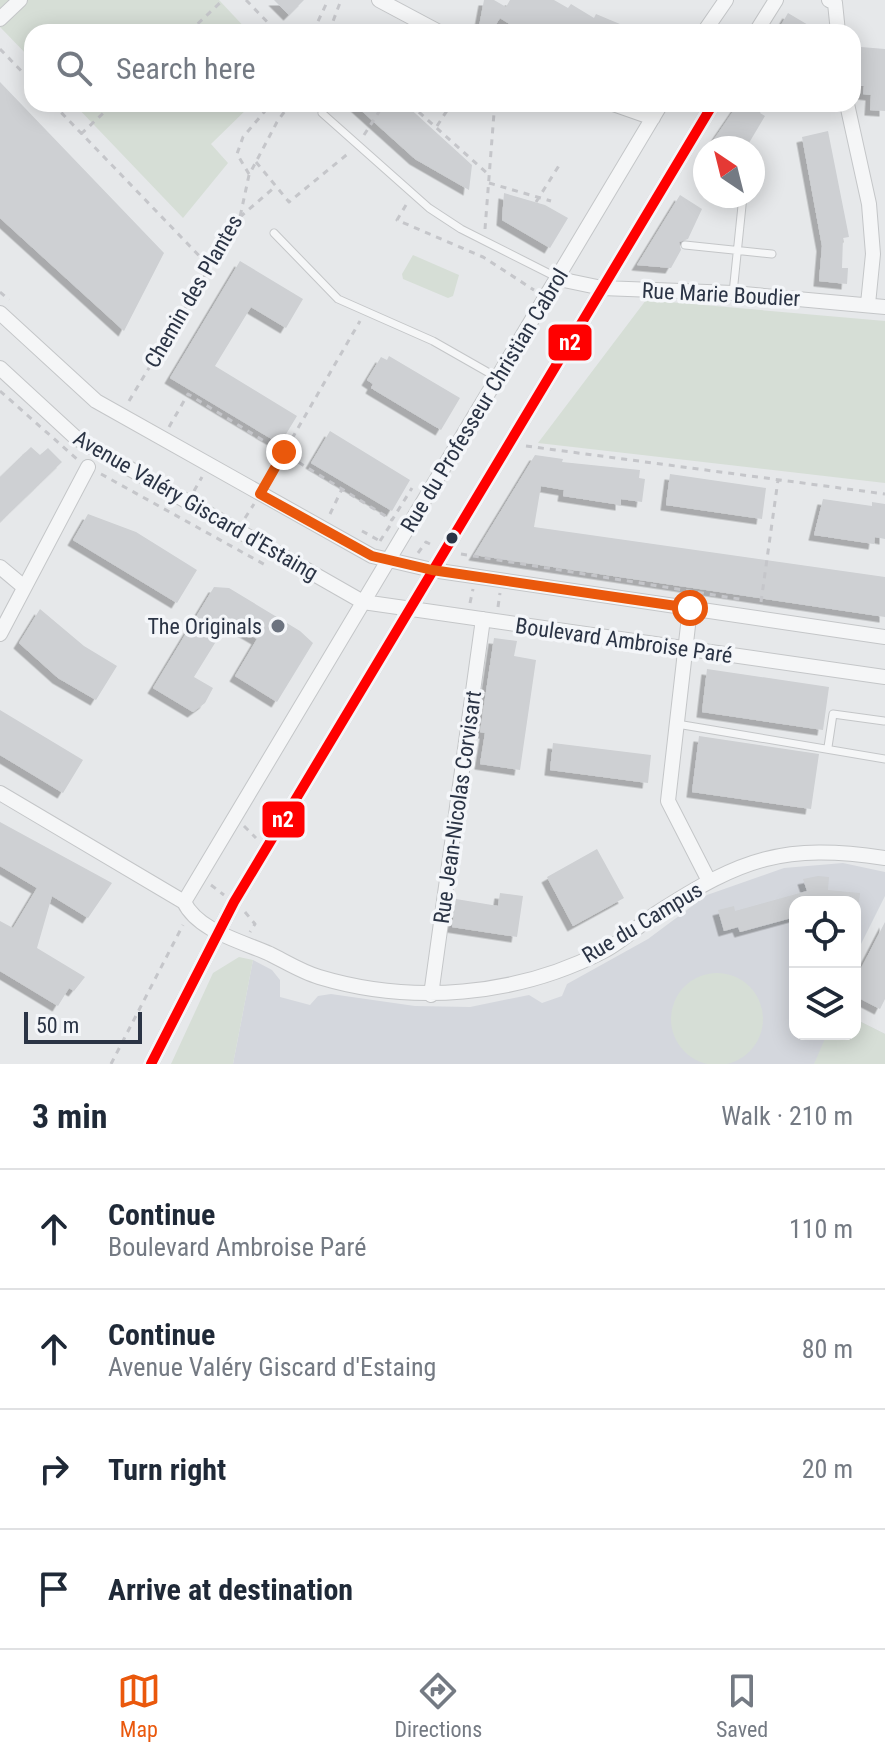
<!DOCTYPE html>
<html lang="en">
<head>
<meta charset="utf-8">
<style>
	:root { --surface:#fff; --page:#f2f2f3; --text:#1f2937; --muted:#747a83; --line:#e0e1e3; --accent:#ea580c }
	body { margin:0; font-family:"Roboto Condensed",sans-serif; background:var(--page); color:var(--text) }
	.controls { position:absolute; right:24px; bottom:24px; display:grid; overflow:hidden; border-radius:16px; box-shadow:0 4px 20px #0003 }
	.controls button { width:72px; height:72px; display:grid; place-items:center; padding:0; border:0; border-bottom:2px solid var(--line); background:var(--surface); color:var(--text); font:40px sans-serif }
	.compass { position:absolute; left:693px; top:136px; width:72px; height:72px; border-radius:50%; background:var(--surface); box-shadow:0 4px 20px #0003; rotate:325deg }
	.scale { position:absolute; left:24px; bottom:20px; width:118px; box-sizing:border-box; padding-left:8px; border:4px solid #2b3445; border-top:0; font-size:22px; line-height:28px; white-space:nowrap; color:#2b3445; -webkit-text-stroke:6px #f4f6f9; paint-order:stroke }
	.stop { position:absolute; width:24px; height:24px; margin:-18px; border:6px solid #ea580c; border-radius:50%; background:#fff }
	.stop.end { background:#ea580c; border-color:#fff; box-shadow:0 2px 8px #0008 }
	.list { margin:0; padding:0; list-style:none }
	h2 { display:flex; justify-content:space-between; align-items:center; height:104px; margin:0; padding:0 32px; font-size:34px }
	h2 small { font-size:26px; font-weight:400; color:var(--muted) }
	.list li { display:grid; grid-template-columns:52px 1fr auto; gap:24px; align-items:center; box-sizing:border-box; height:120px; padding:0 32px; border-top:2px solid var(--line) }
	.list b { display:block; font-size:30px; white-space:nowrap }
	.list p { margin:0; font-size:26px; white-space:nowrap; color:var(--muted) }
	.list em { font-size:26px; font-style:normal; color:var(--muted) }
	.icon { flex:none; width:44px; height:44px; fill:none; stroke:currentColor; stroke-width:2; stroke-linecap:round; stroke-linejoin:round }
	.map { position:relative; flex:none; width:885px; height:1064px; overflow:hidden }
	.search { position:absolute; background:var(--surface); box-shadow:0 4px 20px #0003; left:24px; right:24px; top:24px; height:88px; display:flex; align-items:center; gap:20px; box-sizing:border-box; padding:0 28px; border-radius:24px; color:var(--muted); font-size:30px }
	.sheet { height:584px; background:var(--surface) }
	nav { display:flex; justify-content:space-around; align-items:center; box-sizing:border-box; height:112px; border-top:2px solid var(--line); background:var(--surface); font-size:22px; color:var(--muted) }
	nav a { display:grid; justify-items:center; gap:4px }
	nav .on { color:var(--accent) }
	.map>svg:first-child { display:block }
	.built { fill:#d4d7dd }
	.green { fill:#d6ded6 }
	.building { fill:#ced0d3; filter:url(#shadow) }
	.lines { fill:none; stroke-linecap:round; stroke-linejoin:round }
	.lane-casing { stroke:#c4c6c8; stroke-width:9 }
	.street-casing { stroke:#c4c6c8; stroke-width:16 }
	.path { stroke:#c5c6ca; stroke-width:3; stroke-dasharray:6 6; stroke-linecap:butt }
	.lane { stroke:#f5f6f7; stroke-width:7 }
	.street { stroke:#f5f6f7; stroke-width:14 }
	.bus-1-casing { stroke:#f4f6f9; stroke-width:16 }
	.bus-1 { stroke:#f00; stroke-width:10 }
	.route { stroke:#ea580c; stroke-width:10 }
	.bus-dot { fill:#2b3445; stroke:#f4f6f9; stroke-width:3 }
	.poi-dot { fill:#6c737f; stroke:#f4f6f9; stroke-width:3 }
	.labels { text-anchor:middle; stroke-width:7; stroke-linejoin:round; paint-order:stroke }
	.street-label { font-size:22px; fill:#2b3445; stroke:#f4f6f9 }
	.poi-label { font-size:22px; fill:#2b3445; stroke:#f4f6f9; text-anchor:end }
	.line-badge { stroke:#f4f6f9; stroke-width:3 }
	.badge-label { font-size:22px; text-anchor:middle; font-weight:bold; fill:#fff }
</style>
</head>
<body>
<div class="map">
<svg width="885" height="1064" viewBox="0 0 885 1064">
	<defs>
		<filter id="shadow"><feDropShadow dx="-5.5" dy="5.5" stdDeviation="0" flood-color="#0004"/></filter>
	</defs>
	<rect width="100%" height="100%" fill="#e6e8ea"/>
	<path class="built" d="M 843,863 L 885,872 L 885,896 L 855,956 L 855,902 L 795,902 L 795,1034 L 855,1034 L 855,1019 L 885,1034 L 885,1064 L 233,1064 L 253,960 L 272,970 L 280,980 L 280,997 L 310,1005 L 318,996 L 331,994 L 415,1006 L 470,1007 L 529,995 L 542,1003 L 562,996 L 567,984 L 648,939 L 707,895 L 784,868 Z"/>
	<path class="green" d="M 0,0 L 219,0 L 249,32 L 32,32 L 32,60 L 0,27 Z
		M 74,104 L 252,104 L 211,144 L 228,163 L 183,218 Z
		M 413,255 L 459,275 L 453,296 L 448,298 L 403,279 L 402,274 Z
		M 646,300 L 885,321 L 885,483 L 538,443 Z
		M 239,957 L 253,960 L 233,1064 L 171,1064 L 213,973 Z
		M671 1019a46 46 0 1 1 92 0a46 46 0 1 1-92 0Z
		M 855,1019 L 885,1034 L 885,1064 L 814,1064 L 827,1034 L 855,1034 Z"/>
	<path class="building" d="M 274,0 L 304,0 L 289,15 Z
		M 484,0 L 494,0 L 506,7 L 510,0 L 554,0 L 568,8 L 571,4 L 594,18 L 596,14 L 639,32 L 522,32 L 500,18 L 491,32 L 478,32 Z
		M 788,13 L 820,32 L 777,32 Z
		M 861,47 L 885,49 L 885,111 L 870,110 L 871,95 L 863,94 L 864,86 L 858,86 Z
		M 0,82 L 164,253 L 124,331 L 0,218 Z
		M 354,104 L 405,104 L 472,165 L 469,190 L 415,159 Z
		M 738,104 L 765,104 L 760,113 L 765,116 L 746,148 L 708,148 Z
		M 828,131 L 849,237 L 843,238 L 842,268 L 848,268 L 847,284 L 819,281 L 822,246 L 802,137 Z
		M 504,193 L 545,205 L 568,218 L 550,248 L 502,220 Z
		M 680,195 L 702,209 L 688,239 L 679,242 L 681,250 L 671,268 L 637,265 Z
		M 240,261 L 303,299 L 286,328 L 251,307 L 215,366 L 297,416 L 280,444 L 170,378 Z
		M 389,356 L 460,398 L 441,430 L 371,388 L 373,384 L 367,380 L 381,357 L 387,360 Z
		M 330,431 L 410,480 L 392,511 L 311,463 Z
		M 31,447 L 40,455 L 48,448 L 62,462 L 0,522 L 0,477 Z
		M 535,455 L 563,459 L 562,462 L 640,470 L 639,478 L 645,479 L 642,502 L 621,499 L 621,505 L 563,496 L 564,490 L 541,486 L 534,527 L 885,577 L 885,617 L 474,555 Z
		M 670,474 L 766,488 L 762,519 L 666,505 Z
		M 823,499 L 872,506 L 872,502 L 885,504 L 885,539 L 875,537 L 874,544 L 814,535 Z
		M 88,514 L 136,532 L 197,570 L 177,603 L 73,540 Z
		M 214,587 L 229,588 L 300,631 L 313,643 L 277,702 L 235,676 L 257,639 L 228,622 L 194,677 L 213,688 L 205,703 L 193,712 L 153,688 Z
		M 40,609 L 84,646 L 117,666 L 96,700 L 58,678 L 19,643 Z
		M 494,638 L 517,641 L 514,656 L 536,660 L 520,770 L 480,764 L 485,733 L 480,732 Z
		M 707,669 L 829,687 L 823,730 L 702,712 Z
		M 0,710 L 83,760 L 63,793 L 0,755 Z
		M 699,736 L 819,754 L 811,809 L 692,792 Z
		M 553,743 L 651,755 L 648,783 L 550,770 Z
		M 0,822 L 112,883 L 88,918 L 52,896 L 37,948 L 85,977 L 74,991 L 69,988 L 58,1006 L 0,971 L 0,921 L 13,928 L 37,888 L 0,866 Z
		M 597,849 L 624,898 L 573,926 L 547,877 Z
		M 818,876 L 829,877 L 828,890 L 860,893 L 859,902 L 795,902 L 795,917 L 740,932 L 738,927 L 724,931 L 718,910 L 734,906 L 735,911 L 807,891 L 803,879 Z
		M 500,893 L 523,896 L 517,937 L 452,927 L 456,899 L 498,906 Z
		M 885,922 L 885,999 L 880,1009 L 855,996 L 855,980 Z"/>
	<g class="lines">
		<g class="lane-casing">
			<path id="lane" d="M 322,113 L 429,208 L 461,229 L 558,278
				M 274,233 L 338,299 L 433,341 L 498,378
				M 685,245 L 772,254
				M 733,293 L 743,196
				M 677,724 L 885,759
				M 828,747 L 833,714 L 884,721"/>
		</g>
		<g class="street-casing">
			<path id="street" d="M 379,0 L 439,32
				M 829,0 L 835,3 L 838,32
				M 0,19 L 20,0
				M 704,32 L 726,0
				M 756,32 L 776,0
				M 613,104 L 653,118
				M 847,104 L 869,204 L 873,254 L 868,304
				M 559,279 L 602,288 L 733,293 L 885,307
				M 0,313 L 96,401 L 372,556 L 432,570 L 885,637
				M 0,368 L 76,438 L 363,602 L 885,677
				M 0,567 L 24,587
				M 690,608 L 668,801 L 709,881
				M 0,634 L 88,467
				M 0,793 L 184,902 C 198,931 241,941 270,954 C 286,962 302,972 319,977 C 412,1005 516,996 602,952 C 622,942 639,925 657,913 C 742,858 784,843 885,858
				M 184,902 L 661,104
				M 431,995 L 483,619
				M 151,1064 L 234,902 L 713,104"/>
		</g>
		<path class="path" d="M 246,0 L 277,32
			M 189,32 L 223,0
			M 313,32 L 328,0
			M 329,32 L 341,0
			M 0,49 L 32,82
			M 53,104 L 210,267
			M 410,104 L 489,175
			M 675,111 L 679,104
			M 437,126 L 450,106
			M 81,134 L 113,104
			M 364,135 L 384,104
			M 256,162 L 289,202 L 350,152
			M 249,174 L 237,154 L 243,137 L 271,104
			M 489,183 L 551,201
			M 536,202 L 560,164
			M 406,205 L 397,220 L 483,257 L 534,290
			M 240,217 L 276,186
			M 485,229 L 494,113 L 499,104
			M 0,292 L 9,300
			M 0,391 L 78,460
			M 129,401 L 240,217 L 249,175 L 277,122 L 290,104
			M 169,427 L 188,394 L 392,520 L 412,488
			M 526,446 L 885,494
			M 101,474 L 269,567
			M 268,480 L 360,321
			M 194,491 L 202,477
			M 330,514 L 342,489
			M 245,518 L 254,504
			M 362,531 L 380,541
			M 380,541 L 393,521
			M 418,553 L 426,542 L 432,545
			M 461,554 L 745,600
			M 761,602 L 778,480
			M 470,603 L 473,589
			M 498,607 L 500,593
			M 244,826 L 256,838
			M 211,885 L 224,895
			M 245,912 L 255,924 L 250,932
			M 111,1064 L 183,925"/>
		<use href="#lane" class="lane"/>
		<use href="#street" class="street"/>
		<g class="bus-1-casing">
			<path id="bus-1" d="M 151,1064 L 234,902 L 713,104"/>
		</g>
		<use href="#bus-1" class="bus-1"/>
	</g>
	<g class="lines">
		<path class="route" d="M 284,452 L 260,494 L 372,556 L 432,570 L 690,608"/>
	</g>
	<circle class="bus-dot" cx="452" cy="538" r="7"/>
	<circle class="poi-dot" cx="278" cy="626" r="8"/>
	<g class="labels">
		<g class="street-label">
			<text transform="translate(193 291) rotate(-60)" y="8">Chemin des Plantes</text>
			<text transform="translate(721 294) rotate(3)" y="8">Rue Marie Boudier</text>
			<text transform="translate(484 400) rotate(-59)" y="8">Rue du Professeur Christian Cabrol</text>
			<text transform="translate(196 505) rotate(30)" y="8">Avenue Valéry Giscard d'Estaing</text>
			<text transform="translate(624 640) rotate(8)" y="8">Boulevard Ambroise Paré</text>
			<text transform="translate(457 807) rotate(-82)" y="8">Rue Jean-Nicolas Corvisart</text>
			<text transform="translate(642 922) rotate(-31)" y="8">Rue du Campus</text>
		</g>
		<g class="poi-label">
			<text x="262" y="634">The Originals</text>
		</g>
	</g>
	<g class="line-badge">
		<rect x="547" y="323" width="46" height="39" rx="8" fill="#f00"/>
		<rect x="261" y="800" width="45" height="39" rx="8" fill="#f00"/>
	</g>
	<g class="badge-label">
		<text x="570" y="350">n2</text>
		<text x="283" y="827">n2</text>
	</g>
</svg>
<div class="controls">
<button><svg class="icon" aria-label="locate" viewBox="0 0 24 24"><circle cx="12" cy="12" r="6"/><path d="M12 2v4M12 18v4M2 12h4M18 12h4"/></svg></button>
<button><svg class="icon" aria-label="layers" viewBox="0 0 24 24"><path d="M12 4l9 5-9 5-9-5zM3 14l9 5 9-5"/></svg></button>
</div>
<svg class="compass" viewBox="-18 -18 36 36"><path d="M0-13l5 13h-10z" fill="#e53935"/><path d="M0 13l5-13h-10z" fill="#747a83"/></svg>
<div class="scale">50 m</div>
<div class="stop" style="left:690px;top:608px"></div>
<div class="stop end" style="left:284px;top:452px"></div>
<div class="search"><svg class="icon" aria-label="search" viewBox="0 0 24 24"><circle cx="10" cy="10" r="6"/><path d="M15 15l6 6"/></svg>Search here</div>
</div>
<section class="sheet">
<h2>3 min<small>Walk · 210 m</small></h2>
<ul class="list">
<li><svg class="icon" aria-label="ahead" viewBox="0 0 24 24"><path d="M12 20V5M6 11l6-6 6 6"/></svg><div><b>Continue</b><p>Boulevard Ambroise Paré</p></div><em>110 m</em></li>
<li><svg class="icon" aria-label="ahead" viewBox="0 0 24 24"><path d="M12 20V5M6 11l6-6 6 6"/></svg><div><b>Continue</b><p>Avenue Valéry Giscard d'Estaing</p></div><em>80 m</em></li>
<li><svg class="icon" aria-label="right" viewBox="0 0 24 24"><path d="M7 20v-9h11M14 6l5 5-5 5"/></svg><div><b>Turn right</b></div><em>20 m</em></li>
<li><svg class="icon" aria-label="arrive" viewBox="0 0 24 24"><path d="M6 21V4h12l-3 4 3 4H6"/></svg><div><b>Arrive at destination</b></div></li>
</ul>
</section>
<nav>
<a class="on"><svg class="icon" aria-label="map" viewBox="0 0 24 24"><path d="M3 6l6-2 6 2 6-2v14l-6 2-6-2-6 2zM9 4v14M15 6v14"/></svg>Map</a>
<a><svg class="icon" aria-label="directions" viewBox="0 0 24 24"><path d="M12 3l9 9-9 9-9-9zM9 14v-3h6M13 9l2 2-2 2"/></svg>Directions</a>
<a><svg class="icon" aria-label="saved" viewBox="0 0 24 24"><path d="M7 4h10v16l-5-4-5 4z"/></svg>Saved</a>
</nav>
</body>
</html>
